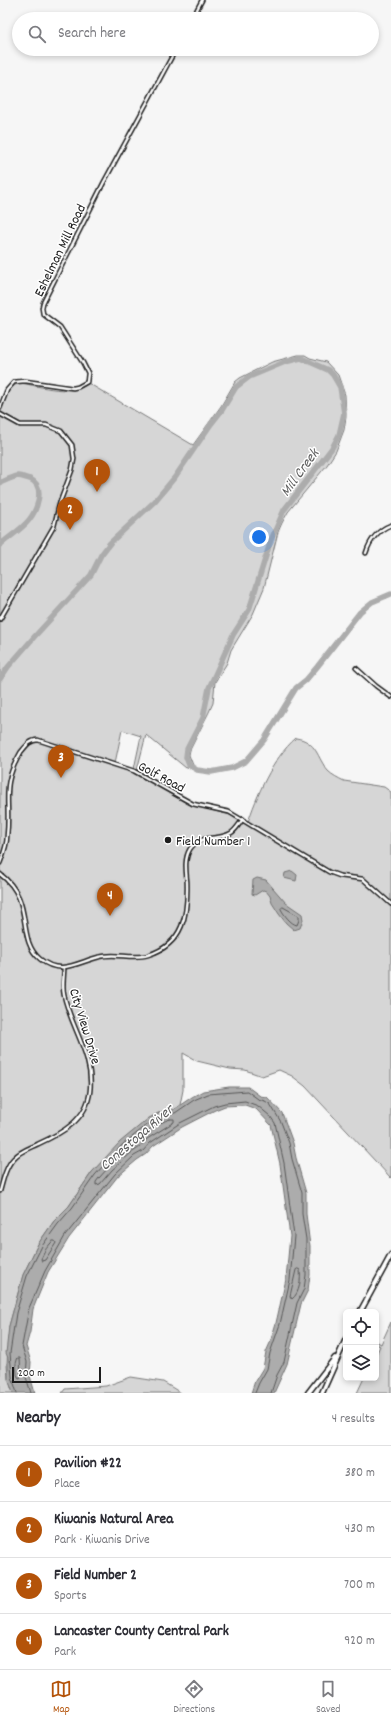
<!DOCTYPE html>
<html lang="en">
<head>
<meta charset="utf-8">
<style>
	:root { --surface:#fff; --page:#f7f7f7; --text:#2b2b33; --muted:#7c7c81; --line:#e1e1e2; --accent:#b45309 }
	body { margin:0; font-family:Dekko,sans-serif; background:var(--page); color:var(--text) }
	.controls { position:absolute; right:12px; bottom:12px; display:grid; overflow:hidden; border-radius:6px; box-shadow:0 2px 6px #0003 }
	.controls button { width:36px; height:36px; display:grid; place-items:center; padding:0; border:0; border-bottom:1px solid var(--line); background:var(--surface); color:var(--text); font:20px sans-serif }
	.scale { position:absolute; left:12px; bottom:10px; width:89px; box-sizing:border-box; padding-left:4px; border:2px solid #1c1c1c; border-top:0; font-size:11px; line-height:14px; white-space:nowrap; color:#1c1c1c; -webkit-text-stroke:3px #fff; paint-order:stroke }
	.you { position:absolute; left:259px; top:537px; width:14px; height:14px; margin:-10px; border:3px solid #fff; border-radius:50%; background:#1a73e8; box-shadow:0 0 0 6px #1a73e833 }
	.badge { display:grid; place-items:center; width:26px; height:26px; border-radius:50%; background:var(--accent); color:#fff; font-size:13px; font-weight:700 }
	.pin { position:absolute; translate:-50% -33px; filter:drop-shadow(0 1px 2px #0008) }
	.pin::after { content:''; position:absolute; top:21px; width:14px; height:12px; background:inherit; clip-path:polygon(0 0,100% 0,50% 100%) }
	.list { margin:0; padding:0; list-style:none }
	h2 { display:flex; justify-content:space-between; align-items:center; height:52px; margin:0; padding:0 16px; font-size:17px }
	h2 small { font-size:13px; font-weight:400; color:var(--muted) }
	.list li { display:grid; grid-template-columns:26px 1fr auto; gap:12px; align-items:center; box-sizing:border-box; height:56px; padding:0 16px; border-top:1px solid var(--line) }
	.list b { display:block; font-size:15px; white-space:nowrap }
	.list p { margin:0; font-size:13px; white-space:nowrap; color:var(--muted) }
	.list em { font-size:13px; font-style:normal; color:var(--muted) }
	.icon { flex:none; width:22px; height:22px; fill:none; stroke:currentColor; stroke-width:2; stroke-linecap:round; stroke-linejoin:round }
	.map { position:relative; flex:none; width:391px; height:1393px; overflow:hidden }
	.search { position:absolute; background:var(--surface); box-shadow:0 2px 6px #0003; left:12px; right:12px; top:12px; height:44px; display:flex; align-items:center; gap:10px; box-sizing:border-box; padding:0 14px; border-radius:22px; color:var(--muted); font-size:15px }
	.sheet { height:276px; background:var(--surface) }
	nav { display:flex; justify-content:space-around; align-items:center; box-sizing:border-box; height:56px; border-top:1px solid var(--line); background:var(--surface); font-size:11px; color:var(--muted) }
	nav a { display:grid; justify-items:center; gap:2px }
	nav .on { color:var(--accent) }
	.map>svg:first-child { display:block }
	.green { fill:#d6d6d6; stroke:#797979; fill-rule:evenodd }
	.water { fill:#acacac; stroke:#727272 }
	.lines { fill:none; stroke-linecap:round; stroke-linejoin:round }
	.shore { stroke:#565656; stroke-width:1 }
	.river { stroke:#acacac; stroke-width:5.5 }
	.street-casing { stroke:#1c1c1c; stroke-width:5.5 }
	.highway-casing { stroke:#1c1c1c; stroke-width:7 }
	.street { stroke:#fff; stroke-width:2.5 }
	.highway { stroke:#fff; stroke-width:4 }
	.poi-dot { fill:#1c1c1c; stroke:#fff; stroke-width:1.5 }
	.labels { text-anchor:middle; stroke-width:3; stroke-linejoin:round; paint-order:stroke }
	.street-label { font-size:14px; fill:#1c1c1c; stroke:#fff }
	.poi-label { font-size:14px; fill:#1c1c1c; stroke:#fff; text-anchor:start }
	.water-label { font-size:15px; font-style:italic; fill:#5d5d5d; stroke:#fff }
</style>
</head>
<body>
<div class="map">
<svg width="391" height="1393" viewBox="0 0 391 1393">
	<rect width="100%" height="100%" fill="#f6f6f6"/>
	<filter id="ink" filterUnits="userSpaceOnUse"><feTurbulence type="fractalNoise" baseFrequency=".025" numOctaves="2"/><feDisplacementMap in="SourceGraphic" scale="8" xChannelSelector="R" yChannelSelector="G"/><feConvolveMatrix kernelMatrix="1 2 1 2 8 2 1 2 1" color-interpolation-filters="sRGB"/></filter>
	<g filter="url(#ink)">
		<path class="green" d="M 298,355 L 305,355 L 310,358 L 326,362 L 338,375 L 345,395 L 346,417 L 344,430 L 336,451 L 327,465 L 288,512 L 282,523 L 278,532 L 264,588 L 253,614 L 231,650 L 227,663 L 215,682 L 213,703 L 209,712 L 190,750 L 189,755 L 193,765 L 186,768 L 146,735 L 136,774 L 188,804 L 230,815 L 247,825 C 257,795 272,759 296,738 C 317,741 317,758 328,771 C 332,775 338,778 344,781 L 384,787 L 391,792 L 391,1178 L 305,1086 L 292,1076 L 279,1070 L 262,1076 L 245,1070 L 230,1069 L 197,1061 L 183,1053 L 183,1090 L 180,1105 L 173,1110 L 158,1113 L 150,1118 L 126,1138 L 92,1172 L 69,1206 L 54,1221 L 38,1244 L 23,1275 L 9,1326 L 7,1364 L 8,1378 L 13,1393 L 0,1393 L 0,414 C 4,402 7,385 21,383 C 38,386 76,397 88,383 L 193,445 L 221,406 L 235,382 L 240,378 L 272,362 ZM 122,730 L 141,736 L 134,769 L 115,763 Z
			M 391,1322 L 391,1393 L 357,1393 L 364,1378 L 376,1378 L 376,1355 L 380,1346 L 376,1344 L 376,1341 L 381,1344 Z
			M 131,1377 L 163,1382 L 181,1393 L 62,1393 L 65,1389 L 106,1386 Z"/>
		<path class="water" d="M 292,871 L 297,875 L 296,881 L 284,878 L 285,873 Z
			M 257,878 L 266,880 L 286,903 L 302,914 L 303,920 L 300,928 L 294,930 L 286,923 L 279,914 L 272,903 L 270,896 L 266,891 L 263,890 L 255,895 L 252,894 L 253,880 Z
			M 229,1087 L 248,1087 L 260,1096 L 267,1097 L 282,1113 L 293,1143 L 296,1158 L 306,1193 L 306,1214 L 310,1246 L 310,1275 L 308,1290 L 301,1304 L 287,1364 L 274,1393 L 251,1393 L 255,1381 L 263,1368 L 266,1352 L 270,1343 L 276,1323 L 286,1279 L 290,1236 L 280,1164 L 271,1125 L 256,1109 L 245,1105 L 225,1106 L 215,1110 L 182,1127 L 153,1146 L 146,1154 L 137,1160 L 118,1176 L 69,1238 L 48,1272 L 33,1309 L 30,1332 L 26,1346 L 31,1362 L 30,1376 L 35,1393 L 13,1393 L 8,1379 L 8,1358 L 6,1353 L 9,1326 L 23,1275 L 38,1244 L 54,1221 L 69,1206 L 92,1172 L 120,1142 L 149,1118 L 166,1110 L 173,1110 L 192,1097 L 203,1091 Z"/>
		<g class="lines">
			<path class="shore" d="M 283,907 L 299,916 L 299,920 L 297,925 C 291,924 284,915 281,909 Z
				M 170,1119 L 174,1119 L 174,1122 L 147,1139 L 140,1147 L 131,1153 L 112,1170 L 100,1184 L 96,1185 L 96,1182 L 99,1178 C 117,1158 144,1127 170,1119 Z
				M 53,1241 L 55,1241 L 56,1243 L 45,1260 L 42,1261 L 41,1259 L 46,1249 Z
				M 298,1269 L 300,1270 C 301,1279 300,1293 292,1299 L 290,1296 L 296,1270 Z
				M 18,1358 L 20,1358 L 21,1377 L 19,1378 L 17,1375 L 16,1364 Z
				M 17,1393 L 12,1377 L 10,1353 L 16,1313 L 27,1276 L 42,1246 L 58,1224 L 72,1208 L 95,1175 L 122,1145 L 152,1121 L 167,1114 L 175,1113 L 194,1100 L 208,1094 L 247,1091 L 258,1099 L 265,1101 L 270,1104 L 281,1122 L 289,1143 L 292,1159 L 302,1193 L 302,1214 L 306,1239 L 306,1275 L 304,1289 L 297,1303 L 284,1362 L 277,1375 L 271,1393
				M 31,1393 L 26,1377 L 27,1362 L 22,1346 L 29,1308 L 45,1271 L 65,1236 L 115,1174 L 134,1156 L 143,1151 L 150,1143 L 180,1123 L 214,1106 L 225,1103 L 245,1101 L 258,1106 L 270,1116 L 275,1123 L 284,1163 L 294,1236 L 290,1280 L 280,1324 L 270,1353 L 267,1369 L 259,1383 L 255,1393"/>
			<path class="river" d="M 0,483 C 5,481 12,477 18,476 C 21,476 26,478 30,479 C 46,486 37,510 29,520 C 21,530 10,536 0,545
				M 0,679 L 8,667 L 35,636 L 91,575 L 101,555 L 110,543 L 155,501 L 175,477 L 211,424 L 222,410 L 236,387 L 249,377 L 285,362 L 301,358 L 328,370 L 333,375 L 340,387 L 344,413 L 339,435 L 332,448 L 284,510 L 271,540 L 249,610 L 233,635 L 209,688 L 203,718 L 187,749 L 186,757 L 189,765 L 197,770 L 211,772 L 232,768 L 246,761 L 264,740 L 296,688 L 306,680 L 317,667 L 360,612 L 372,602 L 391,594"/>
			<g class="street-casing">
				<path id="street" d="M 192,19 L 202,0
					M 0,408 L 7,390 L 14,382 L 25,381 L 73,388 L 78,387 L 87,382 L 88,373 L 83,363 L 60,327 L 43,314 L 42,308 L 43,303 L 104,182 L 176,49
					M 0,414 L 20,425 L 46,425 L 61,431 L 72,445 L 74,459 L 72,470 L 60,502 L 54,526 L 0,619
					M 366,553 C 370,540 378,530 391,525
					M 356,668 L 376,686 L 391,697
					M 0,863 C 3,855 7,846 7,836 C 11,799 0,787 21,752 C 26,746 30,740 38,740 L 134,771 L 193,804 L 229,812 L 329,872 L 340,876 L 363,879 L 391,904
					M 0,874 C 36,901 15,938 40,959 C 60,976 78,962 99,957 C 115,952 132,960 148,955 C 184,944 188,914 187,882 C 186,871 184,859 190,849 C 200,834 218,841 231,833 C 236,830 239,824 243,819
					M 0,1191 C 3,1180 6,1166 14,1158 C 20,1151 30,1148 38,1144 C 62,1133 87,1120 90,1091 C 94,1056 71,1028 64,995 C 62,986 64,977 64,968"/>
			</g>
			<g class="highway-casing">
				<path id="highway" d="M 360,1312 L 391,1255
					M 308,1393 L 335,1358
					M 322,1393 L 346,1339"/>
			</g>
			<use href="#street" class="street"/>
			<use href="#highway" class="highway"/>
		</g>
	</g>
	<circle class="poi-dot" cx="168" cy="840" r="4"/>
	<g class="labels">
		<g class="street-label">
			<text transform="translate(59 250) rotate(-64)" y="5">Eshelman Mill Road</text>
			<text transform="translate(162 776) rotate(28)" y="5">Golf Road</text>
			<text transform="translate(86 1026) rotate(73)" y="5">City View Drive</text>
		</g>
		<g class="poi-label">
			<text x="176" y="845">Field Number 1</text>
		</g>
		<g class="water-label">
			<text transform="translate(299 472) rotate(-54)" y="5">Mill Creek</text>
			<text transform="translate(136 1137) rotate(-41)" y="5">Conestoga River</text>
		</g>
	</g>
</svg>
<div class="controls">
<button><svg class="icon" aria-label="locate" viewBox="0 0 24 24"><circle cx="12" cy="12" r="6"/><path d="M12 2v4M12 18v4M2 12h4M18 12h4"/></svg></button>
<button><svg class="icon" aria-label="layers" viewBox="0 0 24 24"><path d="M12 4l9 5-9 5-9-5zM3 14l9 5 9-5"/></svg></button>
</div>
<div class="scale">200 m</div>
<div class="you"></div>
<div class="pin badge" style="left:97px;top:492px">1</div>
<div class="pin badge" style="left:70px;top:530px">2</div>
<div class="pin badge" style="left:61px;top:778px">3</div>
<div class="pin badge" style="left:110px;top:916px">4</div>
<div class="search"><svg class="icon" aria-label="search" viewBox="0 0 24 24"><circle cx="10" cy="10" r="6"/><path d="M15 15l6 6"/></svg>Search here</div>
</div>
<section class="sheet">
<h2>Nearby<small>4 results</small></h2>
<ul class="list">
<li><span class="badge">1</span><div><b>Pavilion #22</b><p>Place</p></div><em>380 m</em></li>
<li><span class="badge">2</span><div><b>Kiwanis Natural Area</b><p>Park · Kiwanis Drive</p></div><em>430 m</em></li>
<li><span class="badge">3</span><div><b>Field Number 2</b><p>Sports</p></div><em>700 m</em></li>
<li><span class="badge">4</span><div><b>Lancaster County Central Park</b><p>Park</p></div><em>920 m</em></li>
</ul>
</section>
<nav>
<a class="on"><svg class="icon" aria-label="map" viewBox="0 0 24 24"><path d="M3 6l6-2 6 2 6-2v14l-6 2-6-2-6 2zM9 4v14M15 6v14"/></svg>Map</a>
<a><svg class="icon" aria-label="directions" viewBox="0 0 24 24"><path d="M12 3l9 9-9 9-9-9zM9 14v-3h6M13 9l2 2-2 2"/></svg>Directions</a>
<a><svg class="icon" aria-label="saved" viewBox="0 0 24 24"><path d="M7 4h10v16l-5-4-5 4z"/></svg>Saved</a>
</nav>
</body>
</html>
